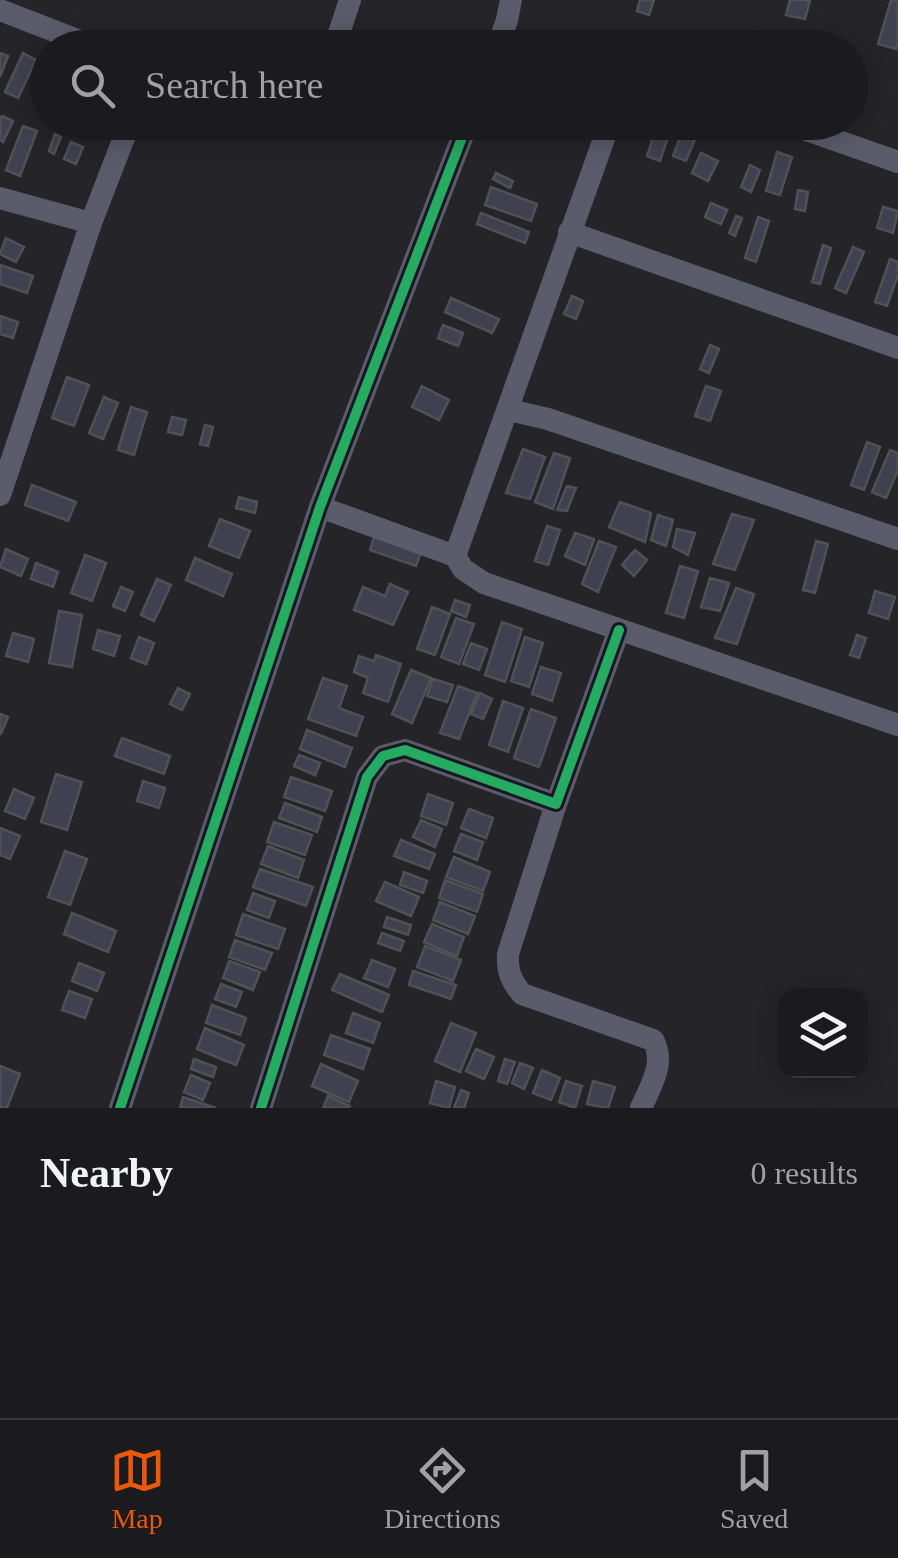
<!DOCTYPE html>
<html lang="en">
<head>
<meta charset="utf-8">
<style>
	:root { --surface:#1b1b1f; --page:#242428; --text:#f1f3f6; --muted:#a0a1a4; --line:#39393d; --accent:#ea580c }
	body { margin:0; font-family:Georgia,serif; background:var(--page); color:var(--text) }
	.controls { position:absolute; right:30px; bottom:30px; display:grid; overflow:hidden; border-radius:20px; box-shadow:0 5px 25px #0003 }
	.controls button { width:90px; height:90px; display:grid; place-items:center; padding:0; border:0; border-bottom:2px solid var(--line); background:var(--surface); color:var(--text); font:50px sans-serif }
	.list { margin:0; padding:0; list-style:none }
	h2 { display:flex; justify-content:space-between; align-items:center; height:130px; margin:0; padding:0 40px; font-size:42px }
	h2 small { font-size:32px; font-weight:400; color:var(--muted) }
	.icon { flex:none; width:55px; height:55px; fill:none; stroke:currentColor; stroke-width:2; stroke-linecap:round; stroke-linejoin:round }
	.map { position:relative; flex:none; width:898px; height:1108px; overflow:hidden }
	.search { position:absolute; background:var(--surface); box-shadow:0 5px 25px #0003; left:30px; right:30px; top:30px; height:110px; display:flex; align-items:center; gap:25px; box-sizing:border-box; padding:0 35px; border-radius:55px; color:var(--muted); font-size:38px }
	.sheet { height:310px; background:var(--surface) }
	nav { display:flex; justify-content:space-around; align-items:center; box-sizing:border-box; height:140px; border-top:2px solid var(--line); background:var(--surface); font-size:28px; color:var(--muted) }
	nav a { display:grid; justify-items:center; gap:5px }
	nav .on { color:var(--accent) }
	.map>svg:first-child { display:block }
	.building { fill:#414050; stroke:#505155; stroke-width:2.5 }
	.lines { fill:none; stroke-linecap:round; stroke-linejoin:round }
	.minor { stroke:#5b5c6b; stroke-width:22 }
	.cycleway-casing { stroke:#181822; stroke-width:16 }
	.cycleway { stroke:#26ab63; stroke-width:10 }
</style>
</head>
<body>
<div class="map">
<svg width="898" height="1108" viewBox="0 0 898 1108">
	<rect width="100%" height="100%" fill="#242429"/>
	<path class="building" d="M 640,0 L 654,0 L 649,15 L 637,11 Z
		M 790,0 L 810,0 L 805,19 L 786,15 Z
		M 891,0 L 898,0 L 898,41 L 896,49 L 878,44 Z
		M 753,31 L 770,36 L 766,48 L 748,48 Z
		M 782,35 L 799,40 L 797,48 L 779,48 Z
		M 0,53 L 8,56 L 0,77 Z
		M 23,53 L 36,60 L 18,98 L 5,92 Z
		M 48,73 L 48,99 L 46,103 L 36,98 Z
		M 2,116 L 13,121 L 3,142 L 0,140 L 0,121 Z
		M 658,122 L 673,122 L 660,161 L 647,156 Z
		M 685,124 L 699,130 L 686,161 L 673,156 Z
		M 23,126 L 37,131 L 20,176 L 6,170 Z
		M 55,134 L 61,137 L 54,154 L 49,151 Z
		M 71,142 L 83,147 L 76,164 L 64,159 Z
		M 777,152 L 792,157 L 780,195 L 766,191 Z
		M 701,153 L 718,161 L 708,181 L 692,173 Z
		M 750,165 L 760,170 L 751,192 L 741,187 Z
		M 496,173 L 513,181 L 510,188 L 493,179 Z
		M 491,187 L 537,204 L 531,221 L 485,205 Z
		M 798,190 L 808,192 L 805,211 L 795,209 Z
		M 711,203 L 727,210 L 721,224 L 705,217 Z
		M 883,207 L 898,211 L 893,233 L 877,228 Z
		M 481,213 L 529,232 L 525,243 L 477,224 Z
		M 736,216 L 742,218 L 735,236 L 729,233 Z
		M 758,217 L 769,221 L 756,262 L 745,258 Z
		M 6,238 L 24,247 L 16,262 L 0,254 Z
		M 823,245 L 831,248 L 820,284 L 812,282 Z
		M 853,247 L 864,252 L 846,293 L 835,288 Z
		M 890,259 L 898,262 L 898,275 L 887,306 L 875,302 Z
		M 0,265 L 33,276 L 27,293 L 0,284 Z
		M 572,296 L 583,301 L 576,319 L 564,314 Z
		M 451,298 L 499,319 L 492,333 L 445,312 Z
		M 0,316 L 18,322 L 13,338 L 0,334 Z
		M 443,325 L 463,333 L 458,346 L 438,338 Z
		M 710,345 L 719,349 L 709,373 L 700,369 Z
		M 67,377 L 89,385 L 74,426 L 52,418 Z
		M 422,386 L 449,400 L 439,420 L 412,407 Z
		M 706,386 L 721,391 L 710,421 L 695,416 Z
		M 104,397 L 118,403 L 103,439 L 89,433 Z
		M 131,407 L 147,412 L 134,455 L 118,450 Z
		M 172,417 L 186,420 L 182,435 L 168,432 Z
		M 205,425 L 213,427 L 208,446 L 200,444 Z
		M 867,442 L 880,447 L 864,490 L 851,485 Z
		M 523,449 L 545,457 L 530,499 L 506,493 Z
		M 890,450 L 898,453 L 898,470 L 886,498 L 872,492 Z
		M 554,453 L 570,458 L 553,509 L 535,502 Z
		M 32,485 L 76,502 L 68,521 L 25,505 Z
		M 567,486 L 576,488 L 567,511 L 557,510 Z
		M 239,497 L 257,502 L 255,513 L 236,508 Z
		M 620,502 L 651,513 L 645,542 L 609,527 Z
		M 732,514 L 754,520 L 735,570 L 713,564 Z
		M 658,515 L 673,520 L 666,546 L 651,540 Z
		M 220,519 L 250,531 L 239,558 L 209,546 Z
		M 547,526 L 560,530 L 548,565 L 535,561 Z
		M 677,529 L 695,533 L 688,555 L 673,547 Z
		M 575,533 L 594,539 L 585,565 L 565,556 Z
		M 375,534 L 422,550 L 416,566 L 370,550 Z
		M 599,541 L 616,547 L 598,592 L 582,584 Z
		M 816,541 L 828,544 L 815,593 L 803,590 Z
		M 6,549 L 28,559 L 21,576 L 0,567 Z
		M 635,550 L 647,560 L 634,576 L 622,565 Z
		M 85,555 L 106,563 L 92,601 L 71,593 Z
		M 195,558 L 232,574 L 223,596 L 186,580 Z
		M 36,563 L 58,572 L 53,587 L 31,579 Z
		M 680,566 L 698,571 L 684,618 L 666,613 Z
		M 710,578 L 729,583 L 720,611 L 701,607 Z
		M 157,579 L 171,585 L 154,621 L 141,615 Z
		M 390,584 L 408,592 L 393,625 L 354,610 L 363,587 L 385,596 Z
		M 121,587 L 133,592 L 125,611 L 113,606 Z
		M 736,588 L 754,594 L 737,644 L 715,638 Z
		M 875,591 L 895,597 L 888,619 L 869,613 Z
		M 455,600 L 470,605 L 466,617 L 451,611 Z
		M 432,607 L 450,614 L 435,655 L 417,649 Z
		M 59,611 L 82,615 L 72,667 L 49,663 Z
		M 456,618 L 474,624 L 459,664 L 441,657 Z
		M 502,622 L 522,629 L 505,682 L 485,675 Z
		M 98,630 L 120,636 L 114,656 L 93,649 Z
		M 13,633 L 34,639 L 28,662 L 6,656 Z
		M 857,635 L 866,638 L 859,658 L 850,655 Z
		M 139,637 L 154,643 L 146,664 L 131,658 Z
		M 525,637 L 543,643 L 529,687 L 511,681 Z
		M 471,643 L 487,649 L 479,670 L 463,664 Z
		M 376,655 L 401,664 L 388,702 L 363,693 L 368,678 L 354,672 L 359,656 L 374,661 Z
		M 541,667 L 561,673 L 552,701 L 532,694 Z
		M 411,670 L 431,678 L 412,723 L 392,714 Z
		M 323,678 L 347,686 L 339,708 L 363,717 L 356,736 L 308,719 Z
		M 433,679 L 453,685 L 447,702 L 427,696 Z
		M 458,686 L 477,693 L 459,739 L 440,733 Z
		M 178,688 L 190,694 L 182,710 L 170,704 Z
		M 480,693 L 492,699 L 483,719 L 471,714 Z
		M 503,701 L 523,708 L 508,752 L 489,745 Z
		M 531,709 L 556,718 L 539,767 L 514,758 Z
		M 0,714 L 8,717 L 1,734 L 0,734 Z
		M 307,730 L 352,748 L 345,767 L 300,749 Z
		M 122,738 L 170,756 L 164,774 L 115,756 Z
		M 299,755 L 320,763 L 315,775 L 294,766 Z
		M 56,774 L 82,782 L 67,830 L 41,822 Z
		M 291,777 L 332,791 L 325,811 L 284,797 Z
		M 143,781 L 165,788 L 159,808 L 137,801 Z
		M 14,789 L 34,798 L 25,819 L 5,811 Z
		M 428,794 L 453,803 L 446,825 L 421,816 Z
		M 285,803 L 322,817 L 317,832 L 279,818 Z
		M 469,809 L 493,818 L 486,838 L 461,828 Z
		M 421,820 L 442,829 L 435,847 L 413,837 Z
		M 274,822 L 312,835 L 305,855 L 267,842 Z
		M 0,828 L 20,836 L 10,859 L 0,855 Z
		M 461,834 L 483,842 L 477,860 L 454,851 Z
		M 401,840 L 435,854 L 429,869 L 394,856 Z
		M 268,846 L 304,860 L 298,878 L 261,864 Z
		M 65,851 L 87,859 L 70,905 L 48,897 Z
		M 454,857 L 490,872 L 483,891 L 446,877 Z
		M 260,869 L 313,887 L 306,906 L 253,887 Z
		M 404,872 L 427,881 L 423,893 L 400,885 Z
		M 445,880 L 483,894 L 477,912 L 439,898 Z
		M 385,882 L 419,897 L 411,916 L 376,901 Z
		M 253,893 L 275,901 L 269,918 L 247,910 Z
		M 440,902 L 475,916 L 468,934 L 433,920 Z
		M 72,913 L 116,931 L 108,952 L 64,934 Z
		M 243,914 L 285,929 L 278,949 L 236,935 Z
		M 387,917 L 411,925 L 408,935 L 384,927 Z
		M 432,924 L 464,937 L 457,956 L 424,942 Z
		M 382,933 L 404,941 L 400,951 L 378,943 Z
		M 235,940 L 272,953 L 265,970 L 229,957 Z
		M 425,946 L 461,960 L 453,981 L 417,967 Z
		M 372,960 L 395,969 L 388,987 L 364,978 Z
		M 229,961 L 260,972 L 253,990 L 223,978 Z
		M 79,963 L 104,973 L 97,991 L 72,981 Z
		M 413,971 L 456,985 L 451,999 L 409,985 Z
		M 340,974 L 389,995 L 382,1012 L 332,990 Z
		M 221,984 L 242,992 L 236,1007 L 215,999 Z
		M 69,991 L 92,999 L 85,1018 L 62,1010 Z
		M 212,1005 L 246,1018 L 240,1035 L 206,1023 Z
		M 353,1013 L 380,1023 L 373,1043 L 346,1033 Z
		M 451,1023 L 476,1033 L 460,1072 L 435,1061 Z
		M 205,1028 L 244,1045 L 236,1065 L 197,1049 Z
		M 331,1035 L 370,1049 L 363,1069 L 324,1055 Z
		M 476,1049 L 494,1057 L 484,1079 L 466,1071 Z
		M 194,1059 L 216,1067 L 213,1077 L 191,1069 Z
		M 505,1059 L 515,1062 L 507,1084 L 498,1081 Z
		M 520,1063 L 533,1068 L 524,1089 L 512,1083 Z
		M 321,1064 L 358,1081 L 349,1102 L 312,1086 Z
		M 0,1066 L 20,1074 L 7,1108 L 0,1107 Z
		M 542,1070 L 560,1078 L 551,1100 L 533,1093 Z
		M 191,1075 L 210,1083 L 203,1100 L 184,1092 Z
		M 436,1081 L 455,1087 L 449,1108 L 430,1103 Z
		M 566,1081 L 582,1086 L 575,1108 L 559,1102 Z
		M 593,1081 L 615,1087 L 608,1108 L 587,1104 Z
		M 461,1090 L 469,1093 L 464,1108 L 454,1108 Z
		M 328,1096 L 350,1106 L 349,1108 L 323,1108 Z
		M 183,1097 L 216,1108 L 180,1108 Z"/>
	<g class="lines">
		<path class="minor" d="M 0,10 L 98,48
			M 334,48 L 350,0
			M 497,48 L 507,20 L 511,0
			M 784,122 L 898,162
			M 0,198 L 91,223 L 0,495
			M 91,223 L 130,122
			M 569,232 L 898,348
			M 509,410 L 548,419 L 898,539
			M 320,507 L 455,556 L 463,569 L 484,583 L 898,725
			M 455,556 L 610,122
			M 556,804 L 508,954 C 507,971 511,981 522,994 L 653,1040 C 666,1063 651,1085 641,1108
			M 120,1108 L 320,507 L 468,122
			M 261,1108 L 367,777 L 383,756 L 405,750 L 556,804 L 619,630"/>
		<g class="cycleway-casing">
			<path id="cycleway" d="M 120,1108 L 320,507 L 468,122
				M 261,1108 L 367,777 L 383,756 L 405,750 L 556,804 L 619,630"/>
		</g>
		<use href="#cycleway" class="cycleway"/>
	</g>
</svg>
<div class="controls">
<button><svg class="icon" aria-label="layers" viewBox="0 0 24 24"><path d="M12 4l9 5-9 5-9-5zM3 14l9 5 9-5"/></svg></button>
</div>
<div class="search"><svg class="icon" aria-label="search" viewBox="0 0 24 24"><circle cx="10" cy="10" r="6"/><path d="M15 15l6 6"/></svg>Search here</div>
</div>
<section class="sheet">
<h2>Nearby<small>0 results</small></h2>
<ul class="list">
</ul>
</section>
<nav>
<a class="on"><svg class="icon" aria-label="map" viewBox="0 0 24 24"><path d="M3 6l6-2 6 2 6-2v14l-6 2-6-2-6 2zM9 4v14M15 6v14"/></svg>Map</a>
<a><svg class="icon" aria-label="directions" viewBox="0 0 24 24"><path d="M12 3l9 9-9 9-9-9zM9 14v-3h6M13 9l2 2-2 2"/></svg>Directions</a>
<a><svg class="icon" aria-label="saved" viewBox="0 0 24 24"><path d="M7 4h10v16l-5-4-5 4z"/></svg>Saved</a>
</nav>
</body>
</html>
